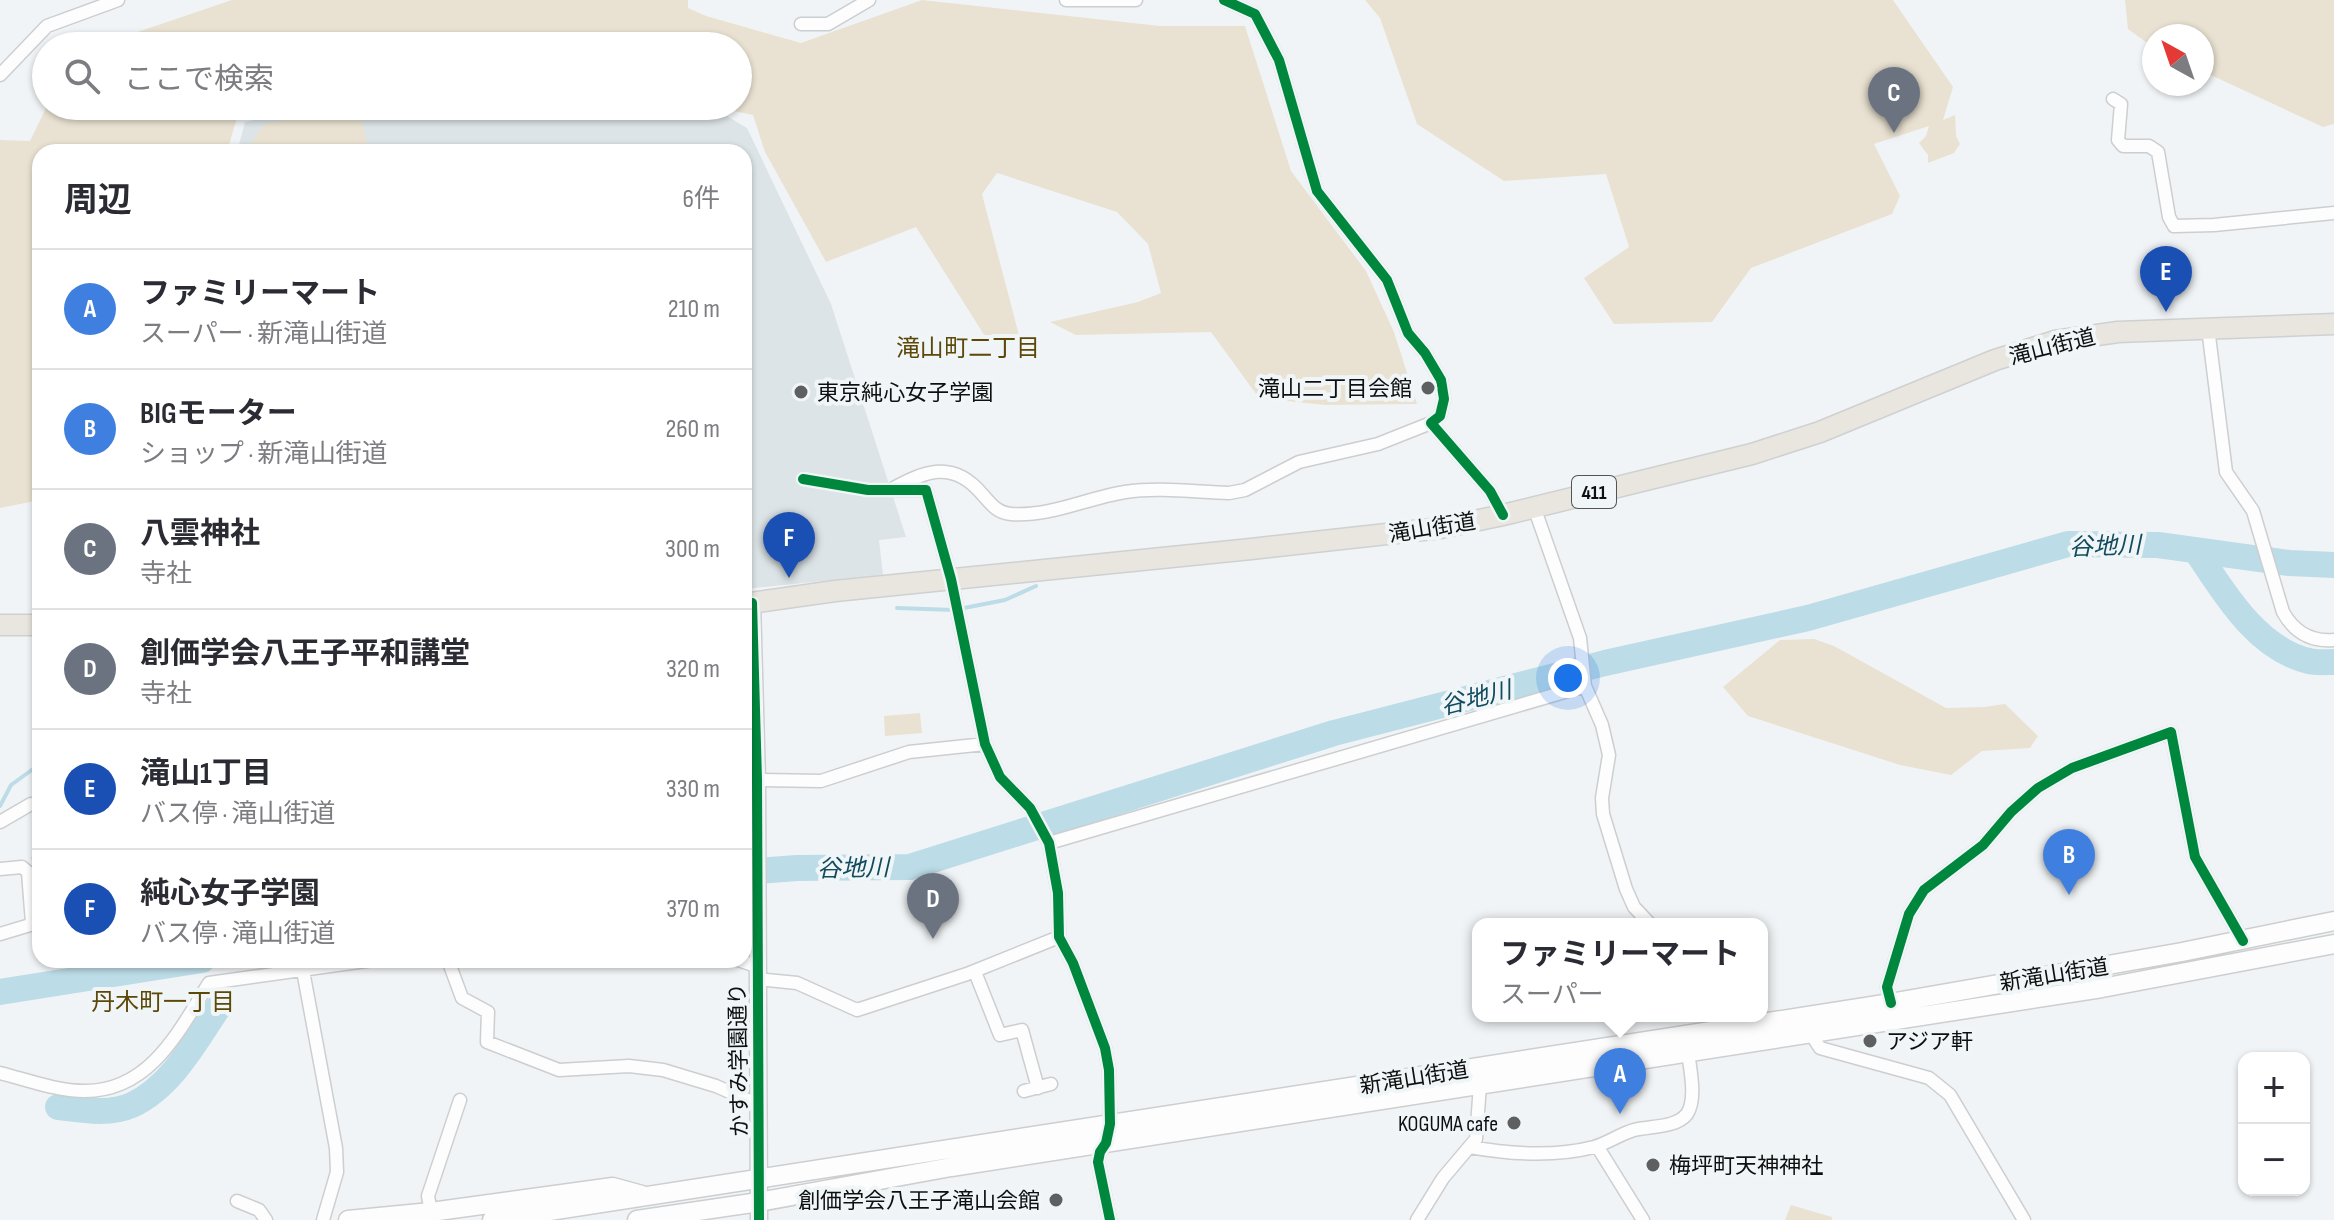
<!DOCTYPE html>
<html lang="ja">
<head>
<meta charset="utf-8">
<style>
	:root { --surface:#fff; --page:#f7f7f7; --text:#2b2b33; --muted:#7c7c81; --line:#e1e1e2; --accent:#d93025 }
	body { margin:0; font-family:"Sofia Sans Condensed","Noto Sans JP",sans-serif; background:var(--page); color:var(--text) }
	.controls { position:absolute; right:24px; bottom:24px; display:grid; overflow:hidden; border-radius:16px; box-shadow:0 2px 6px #0004 }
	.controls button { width:72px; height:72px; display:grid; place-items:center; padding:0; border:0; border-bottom:2px solid var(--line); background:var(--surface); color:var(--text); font:40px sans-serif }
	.compass { position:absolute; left:2142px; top:24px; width:72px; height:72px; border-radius:50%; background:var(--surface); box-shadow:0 2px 6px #0004; rotate:320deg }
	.you { position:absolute; left:1568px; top:678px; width:28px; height:28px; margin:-20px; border:6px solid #fff; border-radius:50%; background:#1a73e8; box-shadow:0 0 0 12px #1a73e833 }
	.badge { display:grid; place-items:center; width:52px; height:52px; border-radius:50%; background:var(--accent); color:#fff; font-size:26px; font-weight:700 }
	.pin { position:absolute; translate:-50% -66px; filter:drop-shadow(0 2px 4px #0008) }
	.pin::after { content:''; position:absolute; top:42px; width:28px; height:24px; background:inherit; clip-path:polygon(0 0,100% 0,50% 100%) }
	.popup { position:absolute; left:1472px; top:918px; width:296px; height:104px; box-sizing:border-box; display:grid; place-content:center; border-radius:16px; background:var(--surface); filter:drop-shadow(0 2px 6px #0005); font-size:26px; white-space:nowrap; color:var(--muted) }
	.popup b { font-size:30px; color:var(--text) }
	.popup::after { content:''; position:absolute; left:50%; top:100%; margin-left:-16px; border:16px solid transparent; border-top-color:var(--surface) }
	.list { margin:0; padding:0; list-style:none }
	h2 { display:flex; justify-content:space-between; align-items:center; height:104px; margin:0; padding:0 32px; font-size:34px }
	h2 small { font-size:26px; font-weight:400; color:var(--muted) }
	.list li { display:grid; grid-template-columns:52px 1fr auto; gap:24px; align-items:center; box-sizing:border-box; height:120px; padding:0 32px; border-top:2px solid var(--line) }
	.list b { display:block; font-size:30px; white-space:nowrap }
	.list p { margin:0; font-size:26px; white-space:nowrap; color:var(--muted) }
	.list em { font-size:26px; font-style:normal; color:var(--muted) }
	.icon { flex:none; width:44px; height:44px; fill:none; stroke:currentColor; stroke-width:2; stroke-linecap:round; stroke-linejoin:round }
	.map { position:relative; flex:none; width:2334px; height:1220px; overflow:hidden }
	.search { position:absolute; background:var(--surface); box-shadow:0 2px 6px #0004; left:32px; top:32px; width:720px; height:88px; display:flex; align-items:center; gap:20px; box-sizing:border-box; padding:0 28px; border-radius:44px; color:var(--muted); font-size:30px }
	.panel { position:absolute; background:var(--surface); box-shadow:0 2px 6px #0004; left:32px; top:144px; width:720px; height:824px; border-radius:24px }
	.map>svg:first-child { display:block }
	.built { fill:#dce4e7 }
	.green { fill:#e9e2d2 }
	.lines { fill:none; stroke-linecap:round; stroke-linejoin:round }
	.stream { stroke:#bcdce7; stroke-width:4 }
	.river { stroke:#bcdce7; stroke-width:26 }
	.minor-casing { stroke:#cccecf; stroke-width:15 }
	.tertiary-casing { stroke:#cccecf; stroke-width:19 }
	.secondary-casing { stroke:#cccecf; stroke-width:21 }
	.trunk-casing { stroke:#cfd0d1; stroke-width:23 }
	.minor { stroke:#fdfdfe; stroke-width:12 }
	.tertiary { stroke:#fdfdfe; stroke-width:16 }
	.secondary { stroke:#fdfdfe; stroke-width:18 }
	.trunk { stroke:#e9e6df; stroke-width:20 }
	.cycleway-casing { stroke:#f0f5f7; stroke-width:15 }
	.cycleway { stroke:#00873e; stroke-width:10 }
	.poi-dot { fill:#5d5f60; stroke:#f0f5f7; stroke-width:3 }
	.labels { text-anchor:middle; stroke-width:8; stroke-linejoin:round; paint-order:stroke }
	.shield { fill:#f0f5f7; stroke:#525455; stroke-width:2 }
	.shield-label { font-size:20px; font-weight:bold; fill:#0e0f10 }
	.street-label { font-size:22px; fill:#0e0f10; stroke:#f0f5f7 }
	.poi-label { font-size:22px; fill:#0e0f10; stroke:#f0f5f7; text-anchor:end }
	.neighbourhood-label { font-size:24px; fill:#5d4808; stroke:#f0f5f7 }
	.water-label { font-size:24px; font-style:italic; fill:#114b5d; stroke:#f0f5f7 }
</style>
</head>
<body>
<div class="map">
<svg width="2334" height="1220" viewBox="0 0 2334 1220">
	<rect width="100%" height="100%" fill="#f1f4f6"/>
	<path class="built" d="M 322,106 L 518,106 L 537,118 L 566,106 L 710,106 L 747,128 L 831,304 L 906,537 L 879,540 L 883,575 L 744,589 L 744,152 L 237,152 L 245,122 Z"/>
	<path class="green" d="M 232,0 L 688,0 L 688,8 L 706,16 L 801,43 L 922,0 L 1160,26 L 1245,26 L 1291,171 L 1366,271 L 1394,332 L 1417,404 L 1325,405 L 1259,398 L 1211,332 L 1076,335 L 1050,322 L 1138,302 L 1161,293 L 1148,244 L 1117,212 L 997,173 L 982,194 L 1020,339 L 988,341 L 916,227 L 826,262 L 765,152 L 753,115 L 711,106 L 738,106 L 738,46 L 103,46 L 108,42 Z
		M 1365,0 L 1893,0 L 1953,87 L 1943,120 L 1955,115 L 1956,136 L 1960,144 L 1954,153 L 1928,163 L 1928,155 L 1919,143 L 1926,136 L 1929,126 L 1874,144 L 1900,196 L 1892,214 L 1751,268 L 1712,322 L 1614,324 L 1584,278 L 1629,247 L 1606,174 L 1504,181 L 1417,124 L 1380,18 Z
		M 2125,0 L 2334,0 L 2334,124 L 2323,127 L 2202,71 L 2202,36 L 2154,36 L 2154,48 L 2128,29 Z
		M 47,106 L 277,106 L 238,114 L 227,152 L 40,152 L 40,500 L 0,508 L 0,140 L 30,141 Z
		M 351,106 L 359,106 L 369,152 L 246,152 L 264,124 Z
		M 490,106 L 610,106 L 590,110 L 498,111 Z
		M 1814,639 L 1834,646 L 1946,708 L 1984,707 L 2005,704 L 2038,736 L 2030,748 L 1982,751 L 1951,775 L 1900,765 L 1748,716 L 1723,687 L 1780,640 Z
		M 920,713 L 922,733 L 885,736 L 884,716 Z
		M 1791,1205 L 1832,1217 L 1832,1220 L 1785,1220 Z"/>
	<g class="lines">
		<path class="stream" d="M 897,608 L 953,610
			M 964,608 L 1005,600 L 1036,586
			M 0,806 L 11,785 L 40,764"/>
		<path class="river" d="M 2197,552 C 2224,593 2257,649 2309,661 C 2316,663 2326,662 2334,662
			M 744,872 L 797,868 L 910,867 L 1334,733 L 1605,663 L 1808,618 L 2068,544 L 2158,545 L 2289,563 L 2334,565
			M 0,992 L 202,960
			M 58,1107 C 82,1110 110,1115 132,1105 C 173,1086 198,1037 222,1002"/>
		<g class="minor-casing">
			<path id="minor" d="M 1066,0 L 1136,0
				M 1224,0 L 1255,14 L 1279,60 L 1317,191 L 1387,280 L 1408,333 L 1425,353 L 1441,380 L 1444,399 L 1440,416 L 1431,423 L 1490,491 L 1503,515
				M 801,24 L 828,24 L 869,0
				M 0,75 L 47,26 L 118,0
				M 2113,99 L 2121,104 L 2118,140 L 2123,146 L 2149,146 L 2158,152 L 2169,217 L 2174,226 L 2214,225 L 2334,213
				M 2208,328 L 2226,472 L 2253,511 L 2283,612 C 2294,632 2311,642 2334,640
				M 803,479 L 868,490 L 926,490 L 951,579 L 985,744 L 1000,777 L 1030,808 L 1049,843 L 1058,893 L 1059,937 L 1073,963 L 1105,1048 L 1109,1070 L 1110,1124 L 1106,1143 L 1100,1152 L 1098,1162 L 1110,1220
				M 890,490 C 924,471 953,459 982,494 C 991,504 997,513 1011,514 C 1050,517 1087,498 1125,492 C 1159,487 1195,492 1229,493 L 1245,490 L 1299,462 L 1378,444 L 1431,423
				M 1534,507 L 1580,638 L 1585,686 L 1602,725 L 1609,755 L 1602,798 L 1603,814 L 1626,889 L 1634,907 L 1650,924
				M 757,780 L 821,781 L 909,752 L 985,744
				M 0,822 L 31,804
				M 744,829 L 756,833
				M 1049,843 L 1585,686
				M 39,858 L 40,858
				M 0,869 L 22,867 L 28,872 L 32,923
				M 0,934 L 40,922
				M 301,960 L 336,1148 L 337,1172 L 323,1220
				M 448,960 L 462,998 L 488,1012 L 487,1042 L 559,1070 L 629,1066 L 663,1070 L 716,1086 L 759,1105
				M 738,960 L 756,966
				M 71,961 L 75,960
				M 975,972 L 1000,1035 L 1022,1030 L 1038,1088
				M 757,979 L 797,983 L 857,1010 L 967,974 L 1059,937
				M 1891,1003 L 1887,987 L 1909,914 L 1924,890 L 1983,845 L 2011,812 L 2038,788 L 2072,768 L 2171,732 L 2195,857 L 2243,941
				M 1811,1034 L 1820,1048 L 1929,1078 L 1950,1095 L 2024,1220
				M 0,1073 C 28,1080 56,1091 85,1091 C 150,1091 179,1031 209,983 L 373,960
				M 1024,1091 L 1051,1084
				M 1597,1146 L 1643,1220
				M 1470,1147 C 1509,1154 1555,1157 1594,1147 C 1608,1143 1620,1134 1634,1130 C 1650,1126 1676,1128 1687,1114 C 1697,1099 1690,1069 1688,1052
				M 237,1201 L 259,1210 L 266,1220
				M 431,1212 L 428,1196 L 460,1100
				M 1417,1220 L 1443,1178 L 1476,1139 L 1480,1085"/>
		</g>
		<g class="tertiary-casing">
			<path id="tertiary" d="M 752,603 L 757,780 L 759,1220"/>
		</g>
		<g class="secondary-casing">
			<path id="secondary" d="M 348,1220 L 431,1212 L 613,1187 L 642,1195
				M 492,1220 L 1891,1003 L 2182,952 L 2334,921
				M 637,1220 L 759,1202 L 951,1167 L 2102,988 L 2334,944"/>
		</g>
		<g class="trunk-casing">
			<path id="trunk" d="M 744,604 L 835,591 L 1251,549 L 1441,528 L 1503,515 L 1752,454 L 1820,432 L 1995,360 L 2055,341 L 2118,332 L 2334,324
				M 0,625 L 40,625"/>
		</g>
		<use href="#minor" class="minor"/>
		<use href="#tertiary" class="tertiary"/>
		<use href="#secondary" class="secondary"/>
		<use href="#trunk" class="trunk"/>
		<g class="cycleway-casing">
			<path id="cycleway" d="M 1224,0 L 1255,14 L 1279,60 L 1317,191 L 1387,280 L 1408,333 L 1425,353 L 1441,380 L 1444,399 L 1440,416 L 1431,423 L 1490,491 L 1503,515
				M 803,479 L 868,490 L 926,490 L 951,579 L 985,744 L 1000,777 L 1030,808 L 1049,843 L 1058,893 L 1059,937 L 1073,963 L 1105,1048 L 1109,1070 L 1110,1124 L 1106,1143 L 1100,1152 L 1098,1162 L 1110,1220
				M 752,603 L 757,780 L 759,1220
				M 1891,1003 L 1887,987 L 1909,914 L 1924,890 L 1983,845 L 2011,812 L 2038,788 L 2072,768 L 2171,732 L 2195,857 L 2243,941"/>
		</g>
		<use href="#cycleway" class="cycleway"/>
	</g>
	<g class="poi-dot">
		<circle cx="1428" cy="388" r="8"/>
		<circle cx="801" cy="392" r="8"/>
		<circle cx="1870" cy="1041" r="8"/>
		<circle cx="1514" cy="1123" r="8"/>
		<circle cx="1653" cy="1165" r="8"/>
		<circle cx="1056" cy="1200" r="8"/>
	</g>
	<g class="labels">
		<rect class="shield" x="1572" y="476" width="44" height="32" rx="6"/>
		<g class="shield-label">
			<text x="1594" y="499">411</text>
		</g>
		<g class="street-label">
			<text transform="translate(2052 346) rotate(-14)" y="8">滝山街道</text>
			<text transform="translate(1432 527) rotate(-9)" y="8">滝山街道</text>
			<text transform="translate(2054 974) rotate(-9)" y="8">新滝山街道</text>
			<text transform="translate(738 1060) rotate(-91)" y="8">かすみ学園通り</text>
			<text transform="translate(1414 1077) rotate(-9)" y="8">新滝山街道</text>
		</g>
		<g class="poi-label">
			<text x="1412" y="396">滝山二丁目会館</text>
			<text x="817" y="400" text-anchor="start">東京純心女子学園</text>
			<text x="1886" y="1049" text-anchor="start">アジア軒</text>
			<text x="1498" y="1131">KOGUMA cafe</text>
			<text x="1669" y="1173" text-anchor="start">梅坪町天神神社</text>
			<text x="1040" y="1208">創価学会八王子滝山会館</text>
		</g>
		<g class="neighbourhood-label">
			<text x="968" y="356">滝山町二丁目</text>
			<text x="163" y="1010">丹木町一丁目</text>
		</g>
		<g class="water-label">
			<text transform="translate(2105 546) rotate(-2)" y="8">谷地川</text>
			<text transform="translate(1476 698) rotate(-14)" y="8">谷地川</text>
			<text transform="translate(853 868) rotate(-1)" y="8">谷地川</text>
		</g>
	</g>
</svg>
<div class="controls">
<button>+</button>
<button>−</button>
</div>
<svg class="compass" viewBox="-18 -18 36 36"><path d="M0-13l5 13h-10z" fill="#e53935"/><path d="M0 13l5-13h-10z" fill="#7c7c81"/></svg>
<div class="you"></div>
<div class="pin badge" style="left:1620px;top:1114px;background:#3f7fe0">A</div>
<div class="popup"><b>ファミリーマート</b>スーパー</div>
<div class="pin badge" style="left:2069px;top:895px;background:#3f7fe0">B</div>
<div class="pin badge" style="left:1894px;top:133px;background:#6b7280">C</div>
<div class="pin badge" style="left:933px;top:939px;background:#6b7280">D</div>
<div class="pin badge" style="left:2166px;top:312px;background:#1a4fb4">E</div>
<div class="pin badge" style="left:789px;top:578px;background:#1a4fb4">F</div>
<div class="search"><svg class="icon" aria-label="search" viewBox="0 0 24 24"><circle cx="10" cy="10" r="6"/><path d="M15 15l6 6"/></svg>ここで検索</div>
<section class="panel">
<h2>周辺<small>6件</small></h2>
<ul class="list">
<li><span class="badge" style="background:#3f7fe0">A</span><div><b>ファミリーマート</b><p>スーパー · 新滝山街道</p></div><em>210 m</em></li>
<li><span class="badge" style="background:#3f7fe0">B</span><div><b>BIGモーター</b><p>ショップ · 新滝山街道</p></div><em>260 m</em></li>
<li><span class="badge" style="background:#6b7280">C</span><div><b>八雲神社</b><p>寺社</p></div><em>300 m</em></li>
<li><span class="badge" style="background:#6b7280">D</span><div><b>創価学会八王子平和講堂</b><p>寺社</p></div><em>320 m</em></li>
<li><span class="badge" style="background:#1a4fb4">E</span><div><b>滝山1丁目</b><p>バス停 · 滝山街道</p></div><em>330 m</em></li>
<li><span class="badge" style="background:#1a4fb4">F</span><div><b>純心女子学園</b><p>バス停 · 滝山街道</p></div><em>370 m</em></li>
</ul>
</section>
</div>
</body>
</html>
